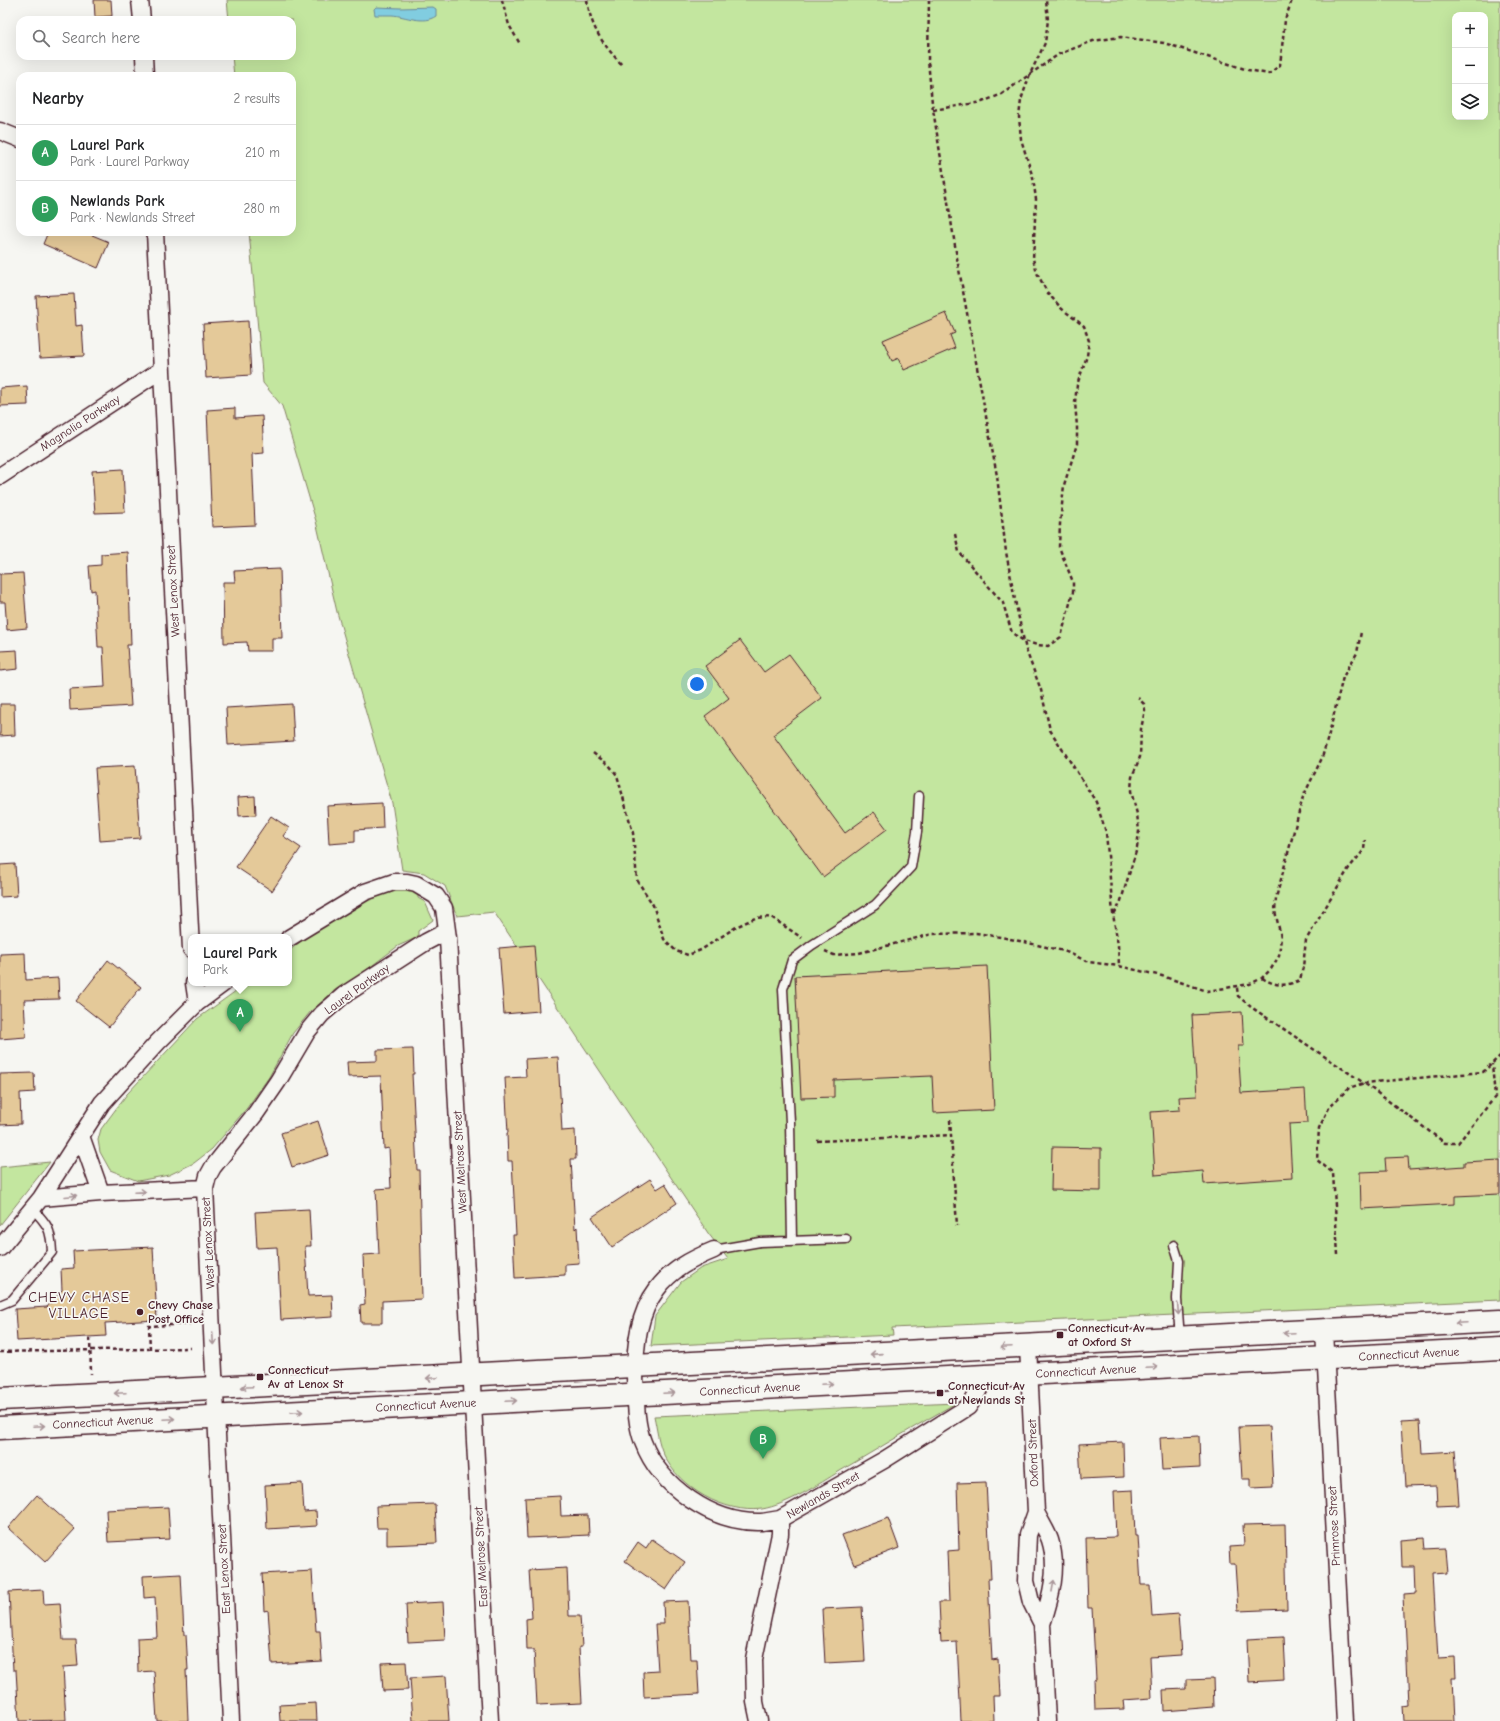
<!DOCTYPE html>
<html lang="en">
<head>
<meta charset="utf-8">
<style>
	:root { --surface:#fff; --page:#f6f6f6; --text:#202124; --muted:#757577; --line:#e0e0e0; --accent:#db2777 }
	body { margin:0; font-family:"Comic Neue",sans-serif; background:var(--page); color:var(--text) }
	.controls { position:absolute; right:12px; top:12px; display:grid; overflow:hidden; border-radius:8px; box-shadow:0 4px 16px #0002 }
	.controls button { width:36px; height:36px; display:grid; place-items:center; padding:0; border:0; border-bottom:1px solid var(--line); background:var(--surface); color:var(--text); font:20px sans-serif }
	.you { position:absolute; left:697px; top:684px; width:14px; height:14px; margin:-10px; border:3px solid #fff; border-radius:50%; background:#1a73e8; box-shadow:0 0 0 6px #1a73e833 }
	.badge { display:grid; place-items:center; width:26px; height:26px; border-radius:50%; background:var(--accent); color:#fff; font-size:13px; font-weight:700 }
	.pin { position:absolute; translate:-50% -33px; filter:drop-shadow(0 1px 2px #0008) }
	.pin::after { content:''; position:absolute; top:21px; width:14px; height:12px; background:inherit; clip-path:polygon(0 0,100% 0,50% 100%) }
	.popup { position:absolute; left:188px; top:934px; width:104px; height:52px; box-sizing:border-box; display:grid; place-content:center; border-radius:8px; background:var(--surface); filter:drop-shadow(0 1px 3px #0005); font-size:13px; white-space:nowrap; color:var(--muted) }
	.popup b { font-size:15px; color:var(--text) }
	.popup::after { content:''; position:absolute; left:50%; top:100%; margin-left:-8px; border:8px solid transparent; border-top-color:var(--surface) }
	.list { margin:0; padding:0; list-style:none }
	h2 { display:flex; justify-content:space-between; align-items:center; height:52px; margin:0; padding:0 16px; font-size:17px }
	h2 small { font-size:13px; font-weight:400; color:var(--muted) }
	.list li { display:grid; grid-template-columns:26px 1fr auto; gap:12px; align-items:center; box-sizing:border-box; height:56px; padding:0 16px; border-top:1px solid var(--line) }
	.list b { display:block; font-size:15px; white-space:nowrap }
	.list p { margin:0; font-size:13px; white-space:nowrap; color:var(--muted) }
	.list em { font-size:13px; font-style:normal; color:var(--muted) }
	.icon { flex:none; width:22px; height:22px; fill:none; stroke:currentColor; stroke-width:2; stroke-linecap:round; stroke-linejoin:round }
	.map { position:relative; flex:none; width:1500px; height:1721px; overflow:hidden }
	.search { position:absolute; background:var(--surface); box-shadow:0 4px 16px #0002; left:16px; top:16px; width:280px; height:44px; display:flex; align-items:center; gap:10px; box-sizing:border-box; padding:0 14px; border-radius:12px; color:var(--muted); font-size:15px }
	.panel { position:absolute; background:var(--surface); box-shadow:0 4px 16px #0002; left:16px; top:72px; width:280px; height:164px; border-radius:12px }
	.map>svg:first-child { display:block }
	.green { fill:#c3e69f; stroke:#868265; fill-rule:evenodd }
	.water { fill:#81cde0; stroke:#6b8798 }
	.building { fill:#e4c999; stroke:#4a1f2b }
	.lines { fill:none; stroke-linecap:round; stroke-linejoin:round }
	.lane-casing { stroke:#4a1f2b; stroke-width:11 }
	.street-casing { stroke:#4a1f2b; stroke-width:19 }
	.primary-casing { stroke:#4a1f2b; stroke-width:25 }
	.path { stroke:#4a1f2b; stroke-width:2.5; stroke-dasharray:4 3; stroke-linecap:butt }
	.lane { stroke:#f6f6f2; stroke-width:8 }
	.street { stroke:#f6f6f2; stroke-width:16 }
	.primary { stroke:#f6f6f2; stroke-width:22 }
	.oneway { stroke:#a99598 }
	.poi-dot { fill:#4a1f2b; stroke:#f6f6f2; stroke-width:1.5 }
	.labels { text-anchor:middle; stroke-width:3.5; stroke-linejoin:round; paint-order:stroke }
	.street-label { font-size:12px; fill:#4a1f2b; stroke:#f6f6f2 }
	.poi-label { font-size:12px; font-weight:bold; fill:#4a1f2b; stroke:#f6f6f2; text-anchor:start }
	.quarter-label { font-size:14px; letter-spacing:1px; fill:#4a1f2b; stroke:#f6f6f2 }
</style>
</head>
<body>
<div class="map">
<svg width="1500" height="1721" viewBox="0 0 1500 1721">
	<rect width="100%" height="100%" fill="#f6f6f2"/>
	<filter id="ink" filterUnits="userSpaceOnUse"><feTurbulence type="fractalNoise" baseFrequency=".025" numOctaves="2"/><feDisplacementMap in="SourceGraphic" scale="8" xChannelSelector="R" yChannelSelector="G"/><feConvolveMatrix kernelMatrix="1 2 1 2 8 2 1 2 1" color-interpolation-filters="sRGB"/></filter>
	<g filter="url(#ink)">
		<path class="green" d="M 227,0 L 1500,0 L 1500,1300 L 892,1328 L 893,1335 L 651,1346 L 655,1316 L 681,1282 L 701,1268 L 728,1259 L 708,1233 L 494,912 L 457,916 L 445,886 L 424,873 L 402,870 L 392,803 L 337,612 L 316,521 L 282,406 L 263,383 L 249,232 L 292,232 L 292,76 L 234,76 L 232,56 L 292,56 L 292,20 L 229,20 ZM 1455,15 L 1485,15 L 1485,117 L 1455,117 Z
			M 404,889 L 409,892 L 418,889 L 418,898 L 425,902 L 433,920 L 418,931 L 418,937 L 398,946 L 361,974 L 335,990 L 311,1011 L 293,1033 L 269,1077 L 247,1108 L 212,1149 L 194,1163 L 169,1175 L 138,1181 L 110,1170 L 100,1152 L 98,1140 L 101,1129 L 127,1094 L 197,1019 L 247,983 L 289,983 L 289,951 L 307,936 L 371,896 Z
			M 50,1162 L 0,1225 L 0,1167 Z
			M 956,1403 C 917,1425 879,1448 840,1471 C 819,1484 787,1505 762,1509 C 725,1514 679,1488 664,1455 C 658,1443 657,1429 654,1416 Z"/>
		<path class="water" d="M 376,7 L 401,8 L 433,7 L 436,9 L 436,16 C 423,25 406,16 392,15 C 386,15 381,15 375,15 L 374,9 Z"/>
		<path class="building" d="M 94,0 L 111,0 L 112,16 L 95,17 Z
			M 48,232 L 85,232 L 109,242 L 98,268 L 43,244 Z
			M 74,294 L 76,326 L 82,325 L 84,356 L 40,358 L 36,296 Z
			M 946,313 L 955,333 L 950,335 L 955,348 L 904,370 L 899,358 L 892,361 L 883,340 Z
			M 248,321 L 251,375 L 206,378 L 203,324 Z
			M 27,386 L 28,405 L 0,406 L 0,388 Z
			M 235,408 L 235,418 L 262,416 L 264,453 L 252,454 L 255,525 L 212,527 L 207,410 Z
			M 123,469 L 125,512 L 95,513 L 92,471 Z
			M 128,552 L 131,645 L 127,645 L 131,706 L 70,710 L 69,689 L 105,687 L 103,647 L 98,647 L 95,590 L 91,591 L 89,566 L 101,565 L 101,554 Z
			M 280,569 L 282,638 L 272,638 L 272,651 L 248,651 L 247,642 L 224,643 L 223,582 L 235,582 L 234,571 Z
			M 23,573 L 27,628 L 7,630 L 5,602 L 0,602 L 0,574 Z
			M 740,640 L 764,672 L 789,654 L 822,698 L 773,735 L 845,833 L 874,812 L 887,829 L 823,877 L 705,716 L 729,698 L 705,666 Z
			M 17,650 L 18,669 L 0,671 L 0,651 Z
			M 0,704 L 14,704 L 15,735 L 0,736 Z
			M 292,704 L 294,741 L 228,745 L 226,708 Z
			M 135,766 L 140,838 L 100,841 L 95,768 Z
			M 255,796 L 256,815 L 239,816 L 238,797 Z
			M 382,803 L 383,828 L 355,830 L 355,842 L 329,844 L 327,806 Z
			M 271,816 L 289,828 L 283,836 L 301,848 L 272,891 L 236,867 Z
			M 15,864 L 17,896 L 0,897 L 0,865 Z
			M 534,945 L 539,1011 L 504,1014 L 499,948 Z
			M 25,953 L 26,980 L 58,978 L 59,999 L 24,1000 L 26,1037 L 0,1039 L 0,954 Z
			M 108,960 L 141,987 L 109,1027 L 76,1001 Z
			M 987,966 L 994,1110 L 934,1113 L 932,1076 L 834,1080 L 834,1097 L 801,1098 L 795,976 Z
			M 1242,1012 L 1244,1046 L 1238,1046 L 1241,1093 L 1305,1089 L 1307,1123 L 1289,1124 L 1292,1178 L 1204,1184 L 1203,1171 L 1155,1175 L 1151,1112 L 1180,1110 L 1179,1097 L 1197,1096 L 1192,1015 Z
			M 413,1049 L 414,1074 L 412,1074 L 417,1170 L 419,1170 L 422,1299 L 382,1301 L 382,1323 L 361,1323 L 360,1305 L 365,1304 L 363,1255 L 379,1254 L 376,1189 L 391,1188 L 389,1148 L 384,1149 L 381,1076 L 348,1077 L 347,1062 L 377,1061 L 377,1050 Z
			M 558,1057 L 562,1131 L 575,1130 L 576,1159 L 571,1159 L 575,1229 L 577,1227 L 579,1263 L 565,1264 L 565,1275 L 515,1278 L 513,1235 L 516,1235 L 512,1161 L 508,1161 L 507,1133 L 508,1133 L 505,1078 L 526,1077 L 525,1059 Z
			M 34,1073 L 35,1092 L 20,1093 L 21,1124 L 0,1125 L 0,1074 Z
			M 318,1121 L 329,1155 L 292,1167 L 281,1133 Z
			M 1052,1147 L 1101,1148 L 1101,1191 L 1051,1190 Z
			M 1408,1157 L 1409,1170 L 1464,1166 L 1464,1162 L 1500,1160 L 1500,1194 L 1455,1196 L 1455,1204 L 1361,1209 L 1360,1172 L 1386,1171 L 1385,1158 Z
			M 650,1179 L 657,1189 L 665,1184 L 677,1203 L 612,1247 L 592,1217 Z
			M 309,1209 L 311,1246 L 305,1246 L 308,1296 L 332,1295 L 333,1317 L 281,1320 L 277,1247 L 257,1248 L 255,1212 Z
			M 153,1247 L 157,1320 L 105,1323 L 106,1336 L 17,1341 L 15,1309 L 47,1307 L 62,1290 L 61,1269 L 74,1268 L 73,1251 Z
			M 1420,1421 L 1422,1453 L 1455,1451 L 1459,1505 L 1437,1506 L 1436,1486 L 1405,1487 L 1401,1422 Z
			M 1270,1426 L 1273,1487 L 1251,1488 L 1251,1479 L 1242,1479 L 1239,1427 Z
			M 1199,1436 L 1200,1468 L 1162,1470 L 1160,1438 Z
			M 1123,1442 L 1124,1477 L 1081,1479 L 1079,1444 Z
			M 986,1482 L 991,1579 L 988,1579 L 992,1660 L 998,1659 L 1000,1696 L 993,1696 L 994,1721 L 961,1721 L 957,1642 L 941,1643 L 939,1602 L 949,1602 L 947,1551 L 959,1550 L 957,1483 Z
			M 302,1483 L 304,1512 L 316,1511 L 317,1526 L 267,1529 L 265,1485 Z
			M 1133,1490 L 1135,1536 L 1138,1536 L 1141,1585 L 1150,1585 L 1152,1616 L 1178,1614 L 1181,1655 L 1150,1657 L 1152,1698 L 1123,1700 L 1124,1709 L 1095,1710 L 1094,1679 L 1096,1679 L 1092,1608 L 1088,1608 L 1086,1538 L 1116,1537 L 1114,1491 Z
			M 37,1495 L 75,1529 L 45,1562 L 8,1528 Z
			M 560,1496 L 561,1516 L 588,1515 L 589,1535 L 527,1538 L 525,1498 Z
			M 435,1504 L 437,1543 L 387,1545 L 387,1528 L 377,1528 L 376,1506 Z
			M 168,1507 L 170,1539 L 108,1542 L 106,1510 Z
			M 888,1518 L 899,1548 L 854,1565 L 842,1535 Z
			M 1285,1524 L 1287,1609 L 1238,1611 L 1235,1564 L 1230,1564 L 1229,1547 L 1244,1546 L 1243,1525 Z
			M 1424,1538 L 1425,1549 L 1445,1548 L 1447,1574 L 1433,1575 L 1438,1659 L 1455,1658 L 1456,1679 L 1452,1679 L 1454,1721 L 1404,1721 L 1403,1706 L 1409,1705 L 1404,1595 L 1416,1594 L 1415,1566 L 1402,1566 L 1401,1540 Z
			M 652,1539 L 685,1562 L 666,1590 L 625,1561 L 638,1542 L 646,1548 Z
			M 567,1568 L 569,1616 L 580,1616 L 582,1647 L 579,1647 L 582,1703 L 537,1705 L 534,1650 L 527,1650 L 526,1619 L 532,1618 L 529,1570 Z
			M 312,1571 L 316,1631 L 320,1631 L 322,1661 L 272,1664 L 268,1610 L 264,1611 L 262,1574 Z
			M 181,1574 L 184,1635 L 186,1635 L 188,1670 L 186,1670 L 188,1721 L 157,1721 L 154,1671 L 138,1672 L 137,1638 L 157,1637 L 155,1597 L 144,1598 L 143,1576 Z
			M 43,1590 L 44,1604 L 60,1603 L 63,1640 L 76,1640 L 78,1666 L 63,1667 L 66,1720 L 19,1721 L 16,1670 L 13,1670 L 9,1592 Z
			M 688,1601 L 691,1660 L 697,1660 L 699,1694 L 644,1697 L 643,1672 L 658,1671 L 655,1624 L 664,1624 L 663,1602 Z
			M 443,1602 L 445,1640 L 408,1642 L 406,1604 Z
			M 862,1607 L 865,1661 L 825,1663 L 822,1609 Z
			M 1283,1637 L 1285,1680 L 1249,1682 L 1247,1639 Z
			M 406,1662 L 408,1690 L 383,1691 L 381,1663 Z
			M 446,1676 L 449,1721 L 413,1721 L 410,1678 Z
			M 1213,1679 L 1214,1707 L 1164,1711 L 1163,1690 L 1186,1689 L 1186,1680 Z
			M 316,1703 L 317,1721 L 280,1721 L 279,1705 Z"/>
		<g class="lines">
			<g class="lane-casing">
				<path id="lane" d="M 792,1241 L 790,1122 L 783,989 L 792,960 L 812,945 L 875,905 L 911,867 L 917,832 L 919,796
					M 1174,1245 L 1179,1261 L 1177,1299 L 1180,1338
					M 714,1250 L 760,1242 L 846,1239
					M 0,1305 L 12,1300 L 52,1252 C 51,1229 48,1225 33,1209"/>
			</g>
			<g class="street-casing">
				<path id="street" d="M 140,0 L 142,20
					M 144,56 L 145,76
					M 0,131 L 20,139
					M 155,232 L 191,949
					M 0,476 L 161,370
					M 289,938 L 365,892 L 394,882 L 407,882 L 416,884 L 436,896 L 444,908 L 448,938 L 490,1721
					M 194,983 L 197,1003
					M 81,1136 L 101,1193
					M 41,1198 L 101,1193 L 205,1188
					M 0,1248 L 41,1198 L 102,1103 L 158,1042 L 197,1003 L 224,983
					M 714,1250 C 692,1259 671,1270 657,1289 C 638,1314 635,1346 635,1376 C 636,1397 635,1422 643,1442 C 660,1487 713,1524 762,1522 C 768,1521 774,1520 780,1519 L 884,1460 L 968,1407 L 976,1395 L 986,1376
					M 1324,1331 L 1345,1721
					M 1028,1346 L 1036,1512 L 1028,1535 L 1026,1581 L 1031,1602 L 1042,1624 L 1047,1721
					M 1036,1512 C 1040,1521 1047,1531 1050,1540 C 1059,1568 1051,1597 1042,1624
					M 231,1721 L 205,1188 L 208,1176 L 213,1167 L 256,1113 L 278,1081 L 307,1032 L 322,1014 L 344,995 L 426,942 L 447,931
					M 759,1721 L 755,1702 L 754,1659 L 780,1534 L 780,1519"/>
			</g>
			<g class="primary-casing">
				<path id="primary" d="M 0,1399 L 1500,1321
					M 0,1428 L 1500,1349"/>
			</g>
			<path class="path" d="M 502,0 L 509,25 L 520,44
				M 587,0 C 592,31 603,44 623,66
				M 929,0 L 928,60 L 932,103 L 958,264 L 997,476 L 1006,552 L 1016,605 L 1026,650 L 1041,690 L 1050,730 L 1096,802 L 1106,832 L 1113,914 L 1118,945 L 1119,966 L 1162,976 L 1207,991 L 1250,984 L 1262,978 L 1271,969 L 1279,956 L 1281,937 L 1275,911 L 1276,898 L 1303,797 L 1322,758 L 1330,730 L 1343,677 L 1357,653 L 1361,632
				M 933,110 L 982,102 L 1002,94 L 1059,54 L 1093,41 L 1121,37 L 1164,43 L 1248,70 L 1269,74 L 1280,65 L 1285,20 L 1292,0
				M 955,534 L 959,552 L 1003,603 L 1012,633 L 1024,641 L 1037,645 L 1048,646 L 1061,637 L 1073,592 L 1073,582 L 1059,547 L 1060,524 L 1064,485 L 1077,444 L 1077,427 L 1075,402 L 1077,385 L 1087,356 L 1089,341 L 1084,326 L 1062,309 L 1047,292 L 1037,273 L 1033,259 L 1036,199 L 1033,178 L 1021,139 L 1019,117 L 1021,100 L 1030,74 L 1045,43 L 1048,20 L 1046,0
				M 593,753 L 609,765 L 617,775 L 633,833 L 637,880 L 653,905 L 664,939 L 676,951 L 688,955 L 701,950 L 736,927 L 755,918 L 771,917 L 802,938
				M 1114,914 L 1120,904 L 1137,848 L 1139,831 L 1137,814 L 1131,791 L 1132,777 L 1140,757 L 1141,729 L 1145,710 L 1144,704 L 1138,698
				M 825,951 L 834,955 L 859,953 L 932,934 L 976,933 L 1006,938 L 1064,951 L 1089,962 L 1119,966
				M 1262,978 C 1275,986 1286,987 1300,980 L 1303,967 L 1306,940 L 1349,868 L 1364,850 L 1365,840
				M 1237,988 L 1238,996 L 1251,1007 L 1364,1083 L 1483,1072 L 1500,1056
				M 950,1120 L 957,1226
				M 817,1141 L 952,1135
				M 1338,1255 L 1333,1173 L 1317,1160 L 1319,1128 L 1330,1106 L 1349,1088 L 1364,1083 L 1445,1143 L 1458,1143 L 1495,1097 L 1492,1064
				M 90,1338 L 91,1374
				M 150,1349 L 149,1326 L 190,1324
				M 0,1352 L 191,1348"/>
			<use href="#lane" class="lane"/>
			<use href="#street" class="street"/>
			<use href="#primary" class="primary"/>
		</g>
		<defs><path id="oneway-shaft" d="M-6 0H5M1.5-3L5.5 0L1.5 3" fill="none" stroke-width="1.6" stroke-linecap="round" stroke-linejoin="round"/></defs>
		<g class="oneway">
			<use href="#oneway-shaft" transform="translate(140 1192) rotate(-2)"/>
			<use href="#oneway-shaft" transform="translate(71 1196) rotate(-5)"/>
			<use href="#oneway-shaft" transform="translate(1178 1309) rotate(86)"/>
			<use href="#oneway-shaft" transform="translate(1461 1323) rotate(177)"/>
			<use href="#oneway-shaft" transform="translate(1289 1333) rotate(177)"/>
			<use href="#oneway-shaft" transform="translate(213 1339) rotate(87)"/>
			<use href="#oneway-shaft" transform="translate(1006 1347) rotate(177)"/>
			<use href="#oneway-shaft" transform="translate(876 1354) rotate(176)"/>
			<use href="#oneway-shaft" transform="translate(1152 1367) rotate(-3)"/>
			<use href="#oneway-shaft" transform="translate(432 1378) rotate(177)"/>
			<use href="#oneway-shaft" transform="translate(827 1384) rotate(-3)"/>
			<use href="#oneway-shaft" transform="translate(247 1387) rotate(177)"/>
			<use href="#oneway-shaft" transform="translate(120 1393) rotate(177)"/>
			<use href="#oneway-shaft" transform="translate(669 1393) rotate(-3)"/>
			<use href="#oneway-shaft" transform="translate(511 1401) rotate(-3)"/>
			<use href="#oneway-shaft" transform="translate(297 1412) rotate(-3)"/>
			<use href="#oneway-shaft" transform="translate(169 1419) rotate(-3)"/>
			<use href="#oneway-shaft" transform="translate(39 1426) rotate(-3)"/>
			<use href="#oneway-shaft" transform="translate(1053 1586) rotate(-80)"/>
		</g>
	</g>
	<g class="poi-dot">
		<circle cx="140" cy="1312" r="4"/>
		<rect x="1056" y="1331" width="8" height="8" rx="2"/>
		<rect x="256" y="1373" width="8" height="8" rx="2"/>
		<rect x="936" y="1389" width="8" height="8" rx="2"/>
	</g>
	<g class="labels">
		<g class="street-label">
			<text transform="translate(80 423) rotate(-33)" y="4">Magnolia Parkway</text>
			<text transform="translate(173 591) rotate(-93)" y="4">West Lenox Street</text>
			<text transform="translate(357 989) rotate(-36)" y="4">Laurel Parkway</text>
			<text transform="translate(460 1162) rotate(-93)" y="4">West Melrose Street</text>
			<text transform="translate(208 1243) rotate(-93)" y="4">West Lenox Street</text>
			<text transform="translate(1409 1354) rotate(-3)" y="4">Connecticut Avenue</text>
			<text transform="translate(1086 1371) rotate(-3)" y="4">Connecticut Avenue</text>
			<text transform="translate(750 1389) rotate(-3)" y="4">Connecticut Avenue</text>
			<text transform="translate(426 1405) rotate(-3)" y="4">Connecticut Avenue</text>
			<text transform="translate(103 1422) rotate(-3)" y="4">Connecticut Avenue</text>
			<text transform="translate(1033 1453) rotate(-92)" y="4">Oxford Street</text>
			<text transform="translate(823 1495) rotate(-30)" y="4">Newlands Street</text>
			<text transform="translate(1334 1526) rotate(-93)" y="4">Primrose Street</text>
			<text transform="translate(481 1557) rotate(-93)" y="4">East Melrose Street</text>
			<text transform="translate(224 1569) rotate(-93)" y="4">East Lenox Street</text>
		</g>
		<g class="poi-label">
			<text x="148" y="1309">Chevy Chase<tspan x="148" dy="14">Post Office</tspan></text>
			<text x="1068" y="1332">Connecticut Av<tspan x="1068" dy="14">at Oxford St</tspan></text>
			<text x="268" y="1374">Connecticut<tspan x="268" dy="14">Av at Lenox St</tspan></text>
			<text x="948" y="1390">Connecticut Av<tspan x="948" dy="14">at Newlands St</tspan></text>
		</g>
		<g class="quarter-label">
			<text x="79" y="1302">CHEVY CHASE<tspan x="79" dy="16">VILLAGE</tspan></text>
		</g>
	</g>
</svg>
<div class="controls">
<button>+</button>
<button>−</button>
<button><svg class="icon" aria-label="layers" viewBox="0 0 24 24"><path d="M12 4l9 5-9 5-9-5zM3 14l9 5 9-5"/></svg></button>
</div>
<div class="you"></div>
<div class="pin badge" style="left:240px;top:1032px;background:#2e9e5b">A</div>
<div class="popup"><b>Laurel Park</b>Park</div>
<div class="pin badge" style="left:763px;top:1459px;background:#2e9e5b">B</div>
<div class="search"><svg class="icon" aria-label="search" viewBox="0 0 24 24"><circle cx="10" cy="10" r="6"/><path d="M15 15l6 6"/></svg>Search here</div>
<section class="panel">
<h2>Nearby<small>2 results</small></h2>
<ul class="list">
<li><span class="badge" style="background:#2e9e5b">A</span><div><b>Laurel Park</b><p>Park · Laurel Parkway</p></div><em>210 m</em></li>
<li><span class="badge" style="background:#2e9e5b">B</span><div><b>Newlands Park</b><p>Park · Newlands Street</p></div><em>280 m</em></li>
</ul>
</section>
</div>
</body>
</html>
